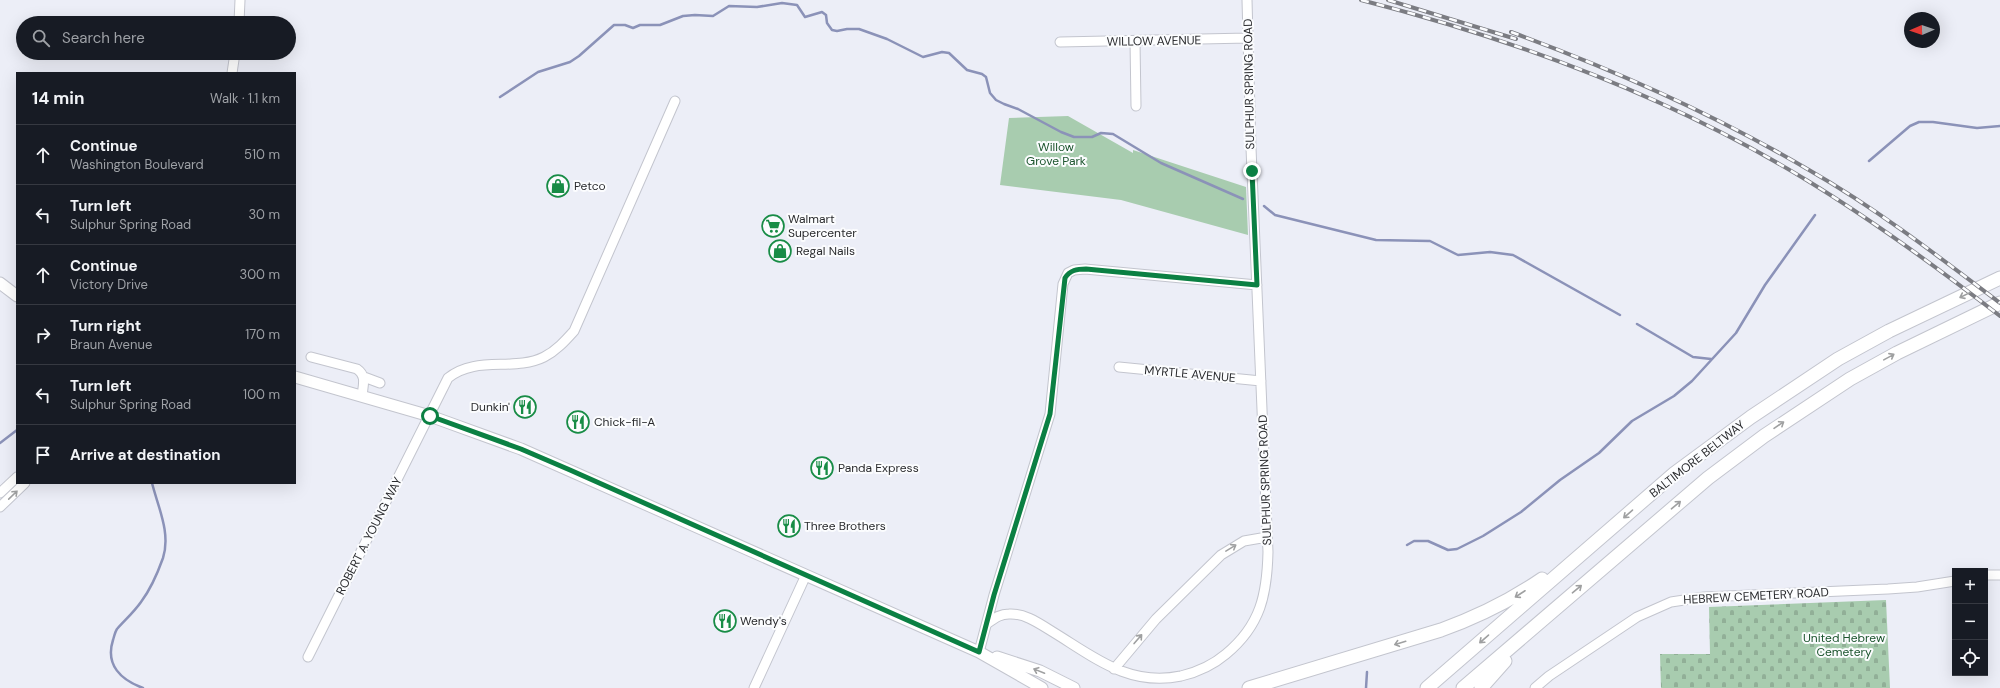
<!DOCTYPE html>
<html lang="en">
<head>
<meta charset="utf-8">
<style>
	:root { --surface:#171b24; --page:#20242c; --text:#f1f3f6; --muted:#9ea1a6; --line:#363941 }
	body { margin:0; font-family:"DM Sans",sans-serif; background:var(--page); color:var(--text) }
	.controls { position:absolute; right:12px; bottom:12px; display:grid; overflow:hidden; border-radius:0px; box-shadow:0 4px 16px #0002 }
	.controls button { width:36px; height:36px; display:grid; place-items:center; padding:0; border:0; border-bottom:1px solid var(--line); background:var(--surface); color:var(--text); font:20px sans-serif }
	.compass { position:absolute; left:1904px; top:12px; width:36px; height:36px; border-radius:50%; background:var(--surface); box-shadow:0 4px 16px #0002; rotate:268deg }
	.stop { position:absolute; width:12px; height:12px; margin:-9px; border:3px solid #0b8043; border-radius:50%; background:#fff }
	.stop.end { background:#0b8043; border-color:#fff; box-shadow:0 1px 4px #0008 }
	.list { margin:0; padding:0; list-style:none }
	h2 { display:flex; justify-content:space-between; align-items:center; height:52px; margin:0; padding:0 16px; font-size:17px }
	h2 small { font-size:13px; font-weight:400; color:var(--muted) }
	.list li { display:grid; grid-template-columns:26px 1fr auto; gap:12px; align-items:center; box-sizing:border-box; height:60px; padding:0 16px; border-top:1px solid var(--line) }
	.list b { display:block; font-size:15px; white-space:nowrap }
	.list p { margin:0; font-size:13px; white-space:nowrap; color:var(--muted) }
	.list em { font-size:13px; font-style:normal; color:var(--muted) }
	.icon { flex:none; width:22px; height:22px; fill:none; stroke:currentColor; stroke-width:2; stroke-linecap:round; stroke-linejoin:round }
	.map { position:relative; flex:none; width:2000px; height:688px; overflow:hidden }
	.search { position:absolute; background:var(--surface); box-shadow:0 4px 16px #0002; left:16px; top:16px; width:280px; height:44px; display:flex; align-items:center; gap:10px; box-sizing:border-box; padding:0 14px; border-radius:22px; color:var(--muted); font-size:15px }
	.panel { position:absolute; background:var(--surface); box-shadow:0 4px 16px #0002; left:16px; top:72px; width:280px; height:412px; border-radius:0px }
	.map>svg:first-child { display:block }
	.cemetery { fill:url(#cemetery-stones) }
	.green { fill:#a8ccaf }
	.lines { fill:none; stroke-linecap:round; stroke-linejoin:round }
	.stream { stroke:#8b92b8; stroke-width:2.5 }
	.minor-casing { stroke:#c3c5ce; stroke-width:11 }
	.major-casing { stroke:#c3c5ce; stroke-width:13 }
	.highway-casing { stroke:#c3c5ce; stroke-width:15 }
	.minor { stroke:#fff; stroke-width:9 }
	.major { stroke:#fff; stroke-width:11 }
	.highway { stroke:#fff; stroke-width:13 }
	.rail-casing { stroke:#7b7c82; stroke-width:4 }
	.rail { stroke:#fbfcfe; stroke-width:2.5; stroke-dasharray:8; stroke-linecap:butt }
	.oneway { stroke:#9fa0a1 }
	.route { stroke:#0b8043; stroke-width:5 }
	.labels { text-anchor:middle; stroke-width:4; stroke-linejoin:round; paint-order:stroke }
	.street-label { font-size:12px; fill:#2a2b2e; stroke:#fbfcfe }
	.park-label { font-size:12px; fill:#1b542d; stroke:#fbfcfe }
	.poi-label { font-size:12px; fill:#2a2b2e; stroke:#fbfcfe; text-anchor:start }
</style>
</head>
<body>
<div class="map">
<svg width="2000" height="688" viewBox="0 0 2000 688">
	<defs>
		<pattern id="cemetery-stones" width="16" height="16" patternUnits="userSpaceOnUse"><rect width="16" height="16" fill="#a8ccaf"/><path d="M2 7V4a2 2 0 0 1 4 0v3zM10 15v-3a2 2 0 0 1 4 0v3z" fill="#91af97"/></pattern>
	</defs>
	<rect width="100%" height="100%" fill="#eceef7"/>
	<path class="cemetery" d="M 1886,600 L 1890,688 L 1661,688 L 1660,654 L 1710,654 L 1709,607 Z"/>
	<path class="green" d="M 1068,116 L 1133,153 L 1133,150 L 1246,187 L 1248,235 L 1121,200 L 1000,185 L 1009,118 Z"/>
	<g class="lines">
		<path class="stream" d="M 500,97 L 538,72 L 570,62 L 579,56 L 614,25 L 625,25 L 633,28 L 640,25 L 660,25 L 683,16 L 695,15 L 713,16 L 729,6 L 757,7 L 782,3 L 797,5 L 805,17 L 822,12 L 826,15 L 827,23 L 832,30 L 837,31 L 847,29 L 859,29 L 887,39 L 923,57 L 942,52 L 949,53 L 967,70 L 982,74 L 986,77 L 990,93 L 996,100 L 1004,104 L 1018,109 L 1061,132 L 1074,137 L 1092,137 L 1101,133 L 1113,134 L 1161,163 L 1243,199
			M 1869,161 L 1910,126 L 1919,122 L 1933,122 L 1977,128 L 2000,126
			M 1264,206 L 1275,215 L 1376,240 L 1430,241 L 1458,255 L 1490,252 L 1513,255 L 1620,315
			M 1637,324 L 1693,357 L 1711,359
			M 0,443 L 17,430
			M 1407,545 L 1414,541 L 1428,541 L 1448,550 L 1457,549 L 1483,536 L 1521,512 L 1560,480 L 1599,453 L 1632,421 L 1674,396 L 1692,381 L 1736,333 L 1765,285 L 1815,215
			M 143,688 C 121,680 105,665 113,640 C 114,637 115,632 117,629 C 125,620 134,612 141,602 C 150,590 158,572 163,558 C 171,533 158,507 152,483
			M 1366,688 L 1367,672"/>
		<g class="minor-casing">
			<path id="minor" d="M 239,23 L 240,0
				M 1135,41 L 1136,106
				M 1060,42 L 1248,38
				M 232,73 L 235,53
				M 311,357 L 357,369 C 367,376 363,385 362,396
				M 1119,367 L 1261,381
				M 364,377 L 380,383
				M 0,493 L 17,477
				M 0,507 L 25,483
				M 1985,575 L 2000,575
				M 988,623 C 995,618 1000,614 1009,614 C 1025,613 1040,624 1053,632 C 1094,657 1129,687 1181,676 C 1198,672 1213,665 1226,654 C 1261,625 1267,594 1268,552 L 1251,148 L 1247,0
				M 979,652 L 994,595 L 1050,414 L 1063,284 L 1068,273 L 1074,270 L 1085,269 L 1257,285
				M 308,657 L 448,378 C 476,355 514,372 544,357 C 556,351 565,341 574,331 L 675,101
				M 1114,669 L 1156,619 L 1221,555 L 1244,541 L 1267,537
				M 754,688 L 806,575
				M 1535,688 L 1549,676 L 1637,617 L 1671,602 L 1704,597 L 1888,589 L 1917,587 L 1955,581"/>
		</g>
		<g class="major-casing">
			<path id="major" d="M 0,283 L 17,296
				M 295,377 L 430,416 L 521,449 L 979,652 L 1042,688
				M 997,657 L 1040,671 L 1074,688"/>
		</g>
		<g class="highway-casing">
			<path id="highway" d="M 1249,688 L 1441,630 C 1477,617 1510,601 1542,579
				M 1427,688 L 1675,473 L 1751,417 L 1838,359 L 1889,331 L 2000,278
				M 1463,688 L 1708,478 L 1764,436 L 1850,379 L 1897,353 L 2000,303
				M 1481,688 L 1505,661"/>
		</g>
		<use href="#minor" class="minor"/>
		<use href="#major" class="major"/>
		<use href="#highway" class="highway"/>
		<g class="rail-casing">
			<path id="rail" d="M 1361,0 C 1517,40 1669,96 1808,181 C 1875,222 1938,268 2000,316
				M 1388,0 L 1516,39
				M 1511,32 C 1615,70 1714,114 1809,170 C 1877,209 1938,256 2000,303"/>
		</g>
		<use href="#rail" class="rail"/>
	</g>
	<defs><path id="oneway-shaft" d="M-6 0H5M1.5-3L5.5 0L1.5 3" fill="none" stroke-width="1.6" stroke-linecap="round" stroke-linejoin="round"/></defs>
	<g class="oneway">
		<use href="#oneway-shaft" transform="translate(1965 295) rotate(154)"/>
		<use href="#oneway-shaft" transform="translate(1889 357) rotate(-29)"/>
		<use href="#oneway-shaft" transform="translate(1779 425) rotate(-34)"/>
		<use href="#oneway-shaft" transform="translate(13 495) rotate(-44)"/>
		<use href="#oneway-shaft" transform="translate(1676 505) rotate(-40)"/>
		<use href="#oneway-shaft" transform="translate(1628 514) rotate(139)"/>
		<use href="#oneway-shaft" transform="translate(1231 548) rotate(-31)"/>
		<use href="#oneway-shaft" transform="translate(1577 589) rotate(-40)"/>
		<use href="#oneway-shaft" transform="translate(1520 594) rotate(147)"/>
		<use href="#oneway-shaft" transform="translate(1138 639) rotate(-49)"/>
		<use href="#oneway-shaft" transform="translate(1484 639) rotate(139)"/>
		<use href="#oneway-shaft" transform="translate(1400 643) rotate(163)"/>
		<use href="#oneway-shaft" transform="translate(1039 671) rotate(-158)"/>
	</g>
	<g class="lines">
		<path class="route" d="M 430,416 L 521,449 L 570,470 L 979,652 L 994,595 L 1050,414 L 1065,278 C 1070,270 1077,269 1086,269 L 1257,285 L 1252,171"/>
	</g>
	<defs>
		<g id="shop-ring" transform="scale(1.15)"><circle r="9.5" fill="#fbfcfe" stroke="#188c46" stroke-width="1.5"/><path d="M-5-2.5h2.3a2.7 3.5 0 0 1 5.4 0H5L5.5 6h-11ZM-1.5-2.5h3a1.5 2.3 0 0 0-3 0Z" fill="#188c46"/></g>
		<g id="supermarket-ring" transform="scale(1.15)"><circle r="9.5" fill="#fbfcfe" stroke="#188c46" stroke-width="1.5"/><path d="M-6-5.5h2.5l.6 2H6L4.5 2H-2.5L-4.4-4H-6ZM-1.5 3.2a1.3 1.3 0 1 0 .1 0ZM3 3.2a1.3 1.3 0 1 0 .1 0Z" fill="#188c46"/></g>
		<g id="restaurant-ring" transform="scale(1.15)"><circle r="9.5" fill="#fbfcfe" stroke="#188c46" stroke-width="1.5"/><path d="M-5-6h1v4h1v-4h1v4h1v-4h1v5L-1.5 .5V6h-2V.5L-5-1ZM5-6V6H3V1.5H1.5Q1.5-4 5-6Z" fill="#188c46"/></g>
	</defs>
	<g fill-rule="evenodd">
		<use href="#shop-ring" x="558" y="186"/>
		<use href="#supermarket-ring" x="773" y="226"/>
		<use href="#shop-ring" x="780" y="251"/>
		<use href="#restaurant-ring" x="525" y="407"/>
		<use href="#restaurant-ring" x="578" y="422"/>
		<use href="#restaurant-ring" x="822" y="468"/>
		<use href="#restaurant-ring" x="789" y="526"/>
		<use href="#restaurant-ring" x="725" y="621"/>
	</g>
	<g class="labels">
		<g class="street-label">
			<text transform="translate(1154 41) rotate(-1)" y="4">WILLOW AVENUE</text>
			<text transform="translate(1249 84) rotate(-91)" y="4">SULPHUR SPRING ROAD</text>
			<text transform="translate(1190 374) rotate(5)" y="4">MYRTLE AVENUE</text>
			<text transform="translate(1697 459) rotate(-38)" y="4">BALTIMORE BELTWAY</text>
			<text transform="translate(1265 480) rotate(-92)" y="4">SULPHUR SPRING ROAD</text>
			<text transform="translate(369 536) rotate(-63)" y="4">ROBERT A. YOUNG WAY</text>
			<text transform="translate(1756 596) rotate(-3)" y="4">HEBREW CEMETERY ROAD</text>
		</g>
		<g class="park-label">
			<text x="1056" y="151">Willow<tspan x="1056" dy="14">Grove Park</tspan></text>
			<text x="1844" y="642">United Hebrew<tspan x="1844" dy="14">Cemetery</tspan></text>
		</g>
		<g class="poi-label">
			<text x="574" y="190">Petco</text>
			<text x="788" y="223">Walmart<tspan x="788" dy="14">Supercenter</tspan></text>
			<text x="796" y="255">Regal Nails</text>
			<text x="510" y="411" text-anchor="end">Dunkin'</text>
			<text x="594" y="426">Chick-fil-A</text>
			<text x="838" y="472">Panda Express</text>
			<text x="804" y="530">Three Brothers</text>
			<text x="740" y="625">Wendy's</text>
		</g>
	</g>
</svg>
<div class="controls">
<button>+</button>
<button>−</button>
<button><svg class="icon" aria-label="locate" viewBox="0 0 24 24"><circle cx="12" cy="12" r="6"/><path d="M12 2v4M12 18v4M2 12h4M18 12h4"/></svg></button>
</div>
<svg class="compass" viewBox="-18 -18 36 36"><path d="M0-13l5 13h-10z" fill="#e53935"/><path d="M0 13l5-13h-10z" fill="#9ea1a6"/></svg>
<div class="stop" style="left:430px;top:416px"></div>
<div class="stop end" style="left:1252px;top:171px"></div>
<div class="search"><svg class="icon" aria-label="search" viewBox="0 0 24 24"><circle cx="10" cy="10" r="6"/><path d="M15 15l6 6"/></svg>Search here</div>
<section class="panel">
<h2>14 min<small>Walk · 1.1 km</small></h2>
<ul class="list">
<li><svg class="icon" aria-label="ahead" viewBox="0 0 24 24"><path d="M12 20V5M6 11l6-6 6 6"/></svg><div><b>Continue</b><p>Washington Boulevard</p></div><em>510 m</em></li>
<li><svg class="icon" aria-label="left" viewBox="0 0 24 24"><path d="M17 20v-9H6M10 6l-5 5 5 5"/></svg><div><b>Turn left</b><p>Sulphur Spring Road</p></div><em>30 m</em></li>
<li><svg class="icon" aria-label="ahead" viewBox="0 0 24 24"><path d="M12 20V5M6 11l6-6 6 6"/></svg><div><b>Continue</b><p>Victory Drive</p></div><em>300 m</em></li>
<li><svg class="icon" aria-label="right" viewBox="0 0 24 24"><path d="M7 20v-9h11M14 6l5 5-5 5"/></svg><div><b>Turn right</b><p>Braun Avenue</p></div><em>170 m</em></li>
<li><svg class="icon" aria-label="left" viewBox="0 0 24 24"><path d="M17 20v-9H6M10 6l-5 5 5 5"/></svg><div><b>Turn left</b><p>Sulphur Spring Road</p></div><em>100 m</em></li>
<li><svg class="icon" aria-label="arrive" viewBox="0 0 24 24"><path d="M6 21V4h12l-3 4 3 4H6"/></svg><div><b>Arrive at destination</b></div></li>
</ul>
</section>
</div>
</body>
</html>
